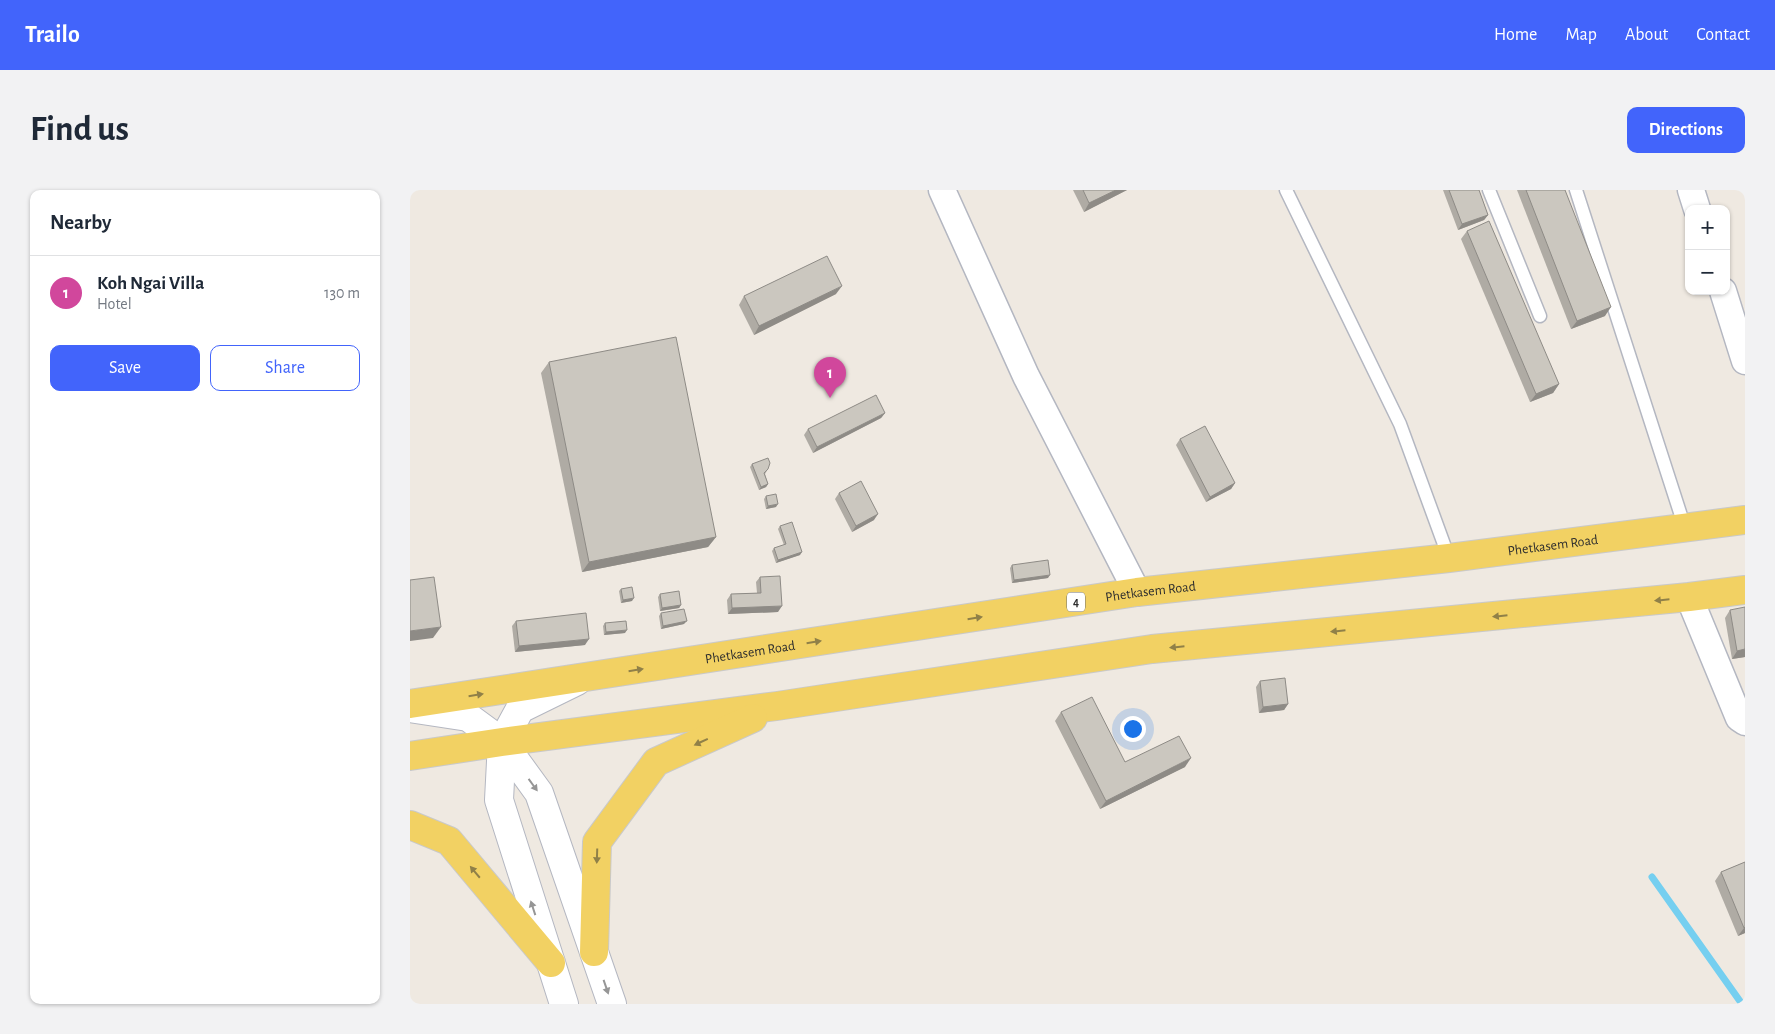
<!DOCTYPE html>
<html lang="en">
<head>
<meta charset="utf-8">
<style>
	:root { --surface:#fff; --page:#f2f2f3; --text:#1f2937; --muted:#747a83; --line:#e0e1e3; --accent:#4264fb }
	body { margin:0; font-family:"Alegreya Sans",sans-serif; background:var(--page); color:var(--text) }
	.controls { position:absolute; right:15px; top:15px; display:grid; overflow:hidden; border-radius:10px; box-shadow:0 1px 4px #0004 }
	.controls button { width:45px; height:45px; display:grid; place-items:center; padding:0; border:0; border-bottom:1px solid var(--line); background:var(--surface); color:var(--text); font:25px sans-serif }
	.you { position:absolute; left:722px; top:538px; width:18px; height:18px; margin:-12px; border:4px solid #fff; border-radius:50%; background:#1a73e8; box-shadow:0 0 0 8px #1a73e833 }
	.badge { display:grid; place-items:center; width:32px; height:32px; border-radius:50%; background:var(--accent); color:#fff; font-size:16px; font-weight:700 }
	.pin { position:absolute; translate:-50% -41px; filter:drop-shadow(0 1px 2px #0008) }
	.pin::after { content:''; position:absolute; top:26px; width:18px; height:15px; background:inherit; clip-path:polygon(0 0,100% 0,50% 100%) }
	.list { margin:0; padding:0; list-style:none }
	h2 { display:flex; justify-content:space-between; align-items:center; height:65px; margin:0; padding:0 20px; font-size:21px }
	h2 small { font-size:16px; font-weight:400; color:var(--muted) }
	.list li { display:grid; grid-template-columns:32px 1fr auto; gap:15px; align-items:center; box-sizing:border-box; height:75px; padding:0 20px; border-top:1px solid var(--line) }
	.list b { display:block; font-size:19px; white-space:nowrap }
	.list p { margin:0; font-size:16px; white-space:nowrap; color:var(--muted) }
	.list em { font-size:16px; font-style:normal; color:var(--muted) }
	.actions { display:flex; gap:10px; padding:15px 20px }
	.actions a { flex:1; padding:11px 0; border:1px solid var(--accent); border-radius:10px; text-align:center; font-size:18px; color:var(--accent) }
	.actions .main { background:var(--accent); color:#fff }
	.map { position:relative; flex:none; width:1335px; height:814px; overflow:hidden; border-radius:10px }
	header { display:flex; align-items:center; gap:30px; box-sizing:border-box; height:70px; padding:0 25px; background:var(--accent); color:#fff }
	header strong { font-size:24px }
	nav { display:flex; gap:28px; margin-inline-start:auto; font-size:18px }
	.intro { display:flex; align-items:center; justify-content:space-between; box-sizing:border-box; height:120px; padding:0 30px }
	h1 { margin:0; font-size:35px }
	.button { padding:12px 22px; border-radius:10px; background:var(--accent); color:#fff; font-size:18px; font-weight:700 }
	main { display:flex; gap:30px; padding:0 30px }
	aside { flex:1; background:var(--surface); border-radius:10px; box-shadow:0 1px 4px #0004 }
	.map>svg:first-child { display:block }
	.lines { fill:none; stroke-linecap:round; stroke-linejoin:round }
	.stream { stroke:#75cff0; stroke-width:7 }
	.lane-casing { stroke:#b4b7c1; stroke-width:15 }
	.street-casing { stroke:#b4b7c1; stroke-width:29 }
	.secondary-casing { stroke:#b4b7c1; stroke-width:30 }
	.primary-casing { stroke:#c9c9c9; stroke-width:30 }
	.lane { stroke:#fff; stroke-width:12 }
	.street { stroke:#fff; stroke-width:26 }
	.secondary { stroke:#fff; stroke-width:28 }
	.primary { stroke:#f2d163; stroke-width:28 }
	.wall { fill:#afaba4 }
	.shaded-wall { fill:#8e8b86 }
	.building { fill:#cbc7bf; stroke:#8e8b86 }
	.oneway { fill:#908048 }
	.oneway2 { fill:#969696 }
	.labels { text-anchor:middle; stroke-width:4; stroke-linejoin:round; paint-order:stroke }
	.shield { fill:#fff; stroke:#6d6d6d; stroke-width:1 }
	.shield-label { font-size:12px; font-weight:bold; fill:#2e2e2e }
	.street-label { font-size:14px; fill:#2e2e2e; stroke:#fff }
</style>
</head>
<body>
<header>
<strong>Trailo</strong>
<nav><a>Home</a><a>Map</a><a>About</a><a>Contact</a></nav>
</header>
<div class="intro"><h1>Find us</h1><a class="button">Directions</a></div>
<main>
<aside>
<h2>Nearby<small></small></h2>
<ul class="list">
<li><span class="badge" style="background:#d1479c">1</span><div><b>Koh Ngai Villa</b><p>Hotel</p></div><em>130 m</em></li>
</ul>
<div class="actions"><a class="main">Save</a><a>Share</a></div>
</aside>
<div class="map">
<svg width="1335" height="814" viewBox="0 0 1335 814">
	<rect width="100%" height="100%" fill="#efe9e1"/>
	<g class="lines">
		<!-- stream -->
		<polyline class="stream" points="1242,687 1332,814"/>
		<!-- lane casing -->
		<g class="lane-casing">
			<g id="lane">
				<polyline points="876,0 990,234 1039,368"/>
				<polyline points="1079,0 1130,126"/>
				<polyline points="1166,0 1275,338"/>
			</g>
		</g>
		<!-- street casing -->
		<g class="street-casing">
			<g id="street">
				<polyline points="532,0 616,186 727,402"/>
				<polyline points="1281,0 1287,19"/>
				<polyline points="1313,101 1335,171"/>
				<polyline points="1279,407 1329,528 1335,532"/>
			</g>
		</g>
		<!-- secondary casing -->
		<g class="secondary-casing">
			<g id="secondary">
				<polyline points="0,518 58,527 92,552 129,603 202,814"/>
				<polyline points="154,814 89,610 92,552 110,519 167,491"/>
			</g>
		</g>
		<!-- primary casing -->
		<g class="primary-casing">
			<g id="primary">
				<path id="s1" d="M 0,514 L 727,402 L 1039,368 L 1335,330"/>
				<polyline points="0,566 92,552 367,516 742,459 1279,407 1335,400"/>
				<polyline points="0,635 39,651 141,773"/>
				<polyline points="184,762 187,652 246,572 343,528"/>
			</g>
		</g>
		<!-- lane -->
		<use href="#lane" class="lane"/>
		<!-- street -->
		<use href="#street" class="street"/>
		<!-- secondary -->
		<use href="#secondary" class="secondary"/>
		<!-- primary -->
		<use href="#primary" class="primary"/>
	</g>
	<!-- wall -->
	<g class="wall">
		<polygon points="663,0 717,0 674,22"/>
		<polygon points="1033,0 1069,0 1078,25 1074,30 1048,40"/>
		<polygon points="1107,0 1155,0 1195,126 1161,139"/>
		<polygon points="1057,41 1149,194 1143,203 1120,212 1051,49"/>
		<polygon points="426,104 344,145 329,115 334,106"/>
		<polygon points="139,172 306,347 298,357 172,382 131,183"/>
		<polygon points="475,223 471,228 403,263 394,245 398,239"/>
		<polygon points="770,249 825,293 821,299 796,312 766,255"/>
		<polygon points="342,274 358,279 355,284 358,294 356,297 349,300 340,277"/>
		<polygon points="429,303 464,330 442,342 425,309"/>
		<polygon points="356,306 366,317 356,319 354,309"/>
		<polygon points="370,336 390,365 366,373 362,361 364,358 374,355 368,339"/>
		<polygon points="602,375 638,388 602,393 600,378"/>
		<polygon points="350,387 368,422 318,424 317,410 321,404 347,403 346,392"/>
		<polygon points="211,399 222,411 211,413 209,401"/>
		<polygon points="250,404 271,415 269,418 250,421 248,407"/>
		<polygon points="1320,420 1335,467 1322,469 1315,428"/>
		<polygon points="251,423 274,434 251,439 249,426"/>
		<polygon points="106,431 175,455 105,462 102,436"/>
		<polygon points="195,433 215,443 194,445 193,436"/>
		<polygon points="850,491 878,514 874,520 849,523 846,497"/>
		<polygon points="651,522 715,572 775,577 690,619 645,531"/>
		<polygon points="1335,672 1335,743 1328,746 1305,691 1311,682"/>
	</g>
	<!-- shaded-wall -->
	<g class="shaded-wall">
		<polygon points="706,0 717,0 674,22 679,13"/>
		<polygon points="1078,25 1074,30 1048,40 1052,34"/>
		<polygon points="432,96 426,104 344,145 349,136"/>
		<polygon points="1201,117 1195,126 1161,139 1167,131"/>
		<polygon points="1149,194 1143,203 1120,212 1126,204"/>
		<polygon points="475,223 471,228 403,263 407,257"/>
		<polygon points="825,293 821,299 796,312 800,307"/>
		<polygon points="358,294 356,297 349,300 351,297"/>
		<polygon points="368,314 366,317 356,319 358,316"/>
		<polygon points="468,324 464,330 442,342 446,336"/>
		<polygon points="306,347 298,357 172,382 179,372"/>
		<polygon points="392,362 390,365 366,373 368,370"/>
		<polygon points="640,385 638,388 602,393 604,390"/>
		<polygon points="224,408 222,411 211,413 213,410"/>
		<polygon points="271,415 269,418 250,421 252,418"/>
		<polygon points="372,416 368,422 318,424 322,418"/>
		<polygon points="277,431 274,434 251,439 253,436"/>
		<polygon points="31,437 23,448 0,451 0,441"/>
		<polygon points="217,440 215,443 194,445 196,442"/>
		<polygon points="179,449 175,455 105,462 109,456"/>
		<polygon points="1335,459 1335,467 1322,469 1327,461"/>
		<polygon points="878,514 874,520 849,523 853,517"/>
		<polygon points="781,568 775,577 690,619 696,611"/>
		<polygon points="1335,737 1335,743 1328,746 1334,738"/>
	</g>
	<!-- building -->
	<g class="building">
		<polygon points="673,0 706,0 679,13"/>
		<polygon points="1039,0 1069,0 1078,25 1052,34"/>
		<polygon points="1116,0 1155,0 1201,117 1167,131"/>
		<polygon points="1079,31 1149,194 1126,204 1057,41"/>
		<polygon points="417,66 432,96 349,136 334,106"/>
		<polygon points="266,147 306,347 179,372 139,172"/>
		<polygon points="466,205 475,223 407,257 398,239"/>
		<polygon points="795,236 825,293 800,307 770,249"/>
		<polygon points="358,268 360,273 358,279 354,283 358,294 351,297 342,274"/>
		<polygon points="451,291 468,324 446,336 429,303"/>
		<polygon points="366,304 368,314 358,316 356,306"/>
		<polygon points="382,332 392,362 368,370 364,358 376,354 370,336"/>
		<polygon points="638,370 640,385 604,390 602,375"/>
		<polygon points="370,386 372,416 322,418 321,404 351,403 350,387"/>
		<polygon points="24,387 31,437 0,441 0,390"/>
		<polygon points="222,397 224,408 213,410 211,399"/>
		<polygon points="269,401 271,415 252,418 250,404"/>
		<polygon points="1335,417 1335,459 1327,461 1320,420"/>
		<polygon points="274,419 277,431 253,436 251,423"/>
		<polygon points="176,423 179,449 109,456 106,431"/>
		<polygon points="216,431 217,440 196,442 195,433"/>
		<polygon points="875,488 878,514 853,517 850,491"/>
		<polygon points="682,507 715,572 769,546 781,568 696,611 651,522"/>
		<polygon points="1335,672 1335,737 1334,738 1311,682"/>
	</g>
	<!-- one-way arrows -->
	<defs><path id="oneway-solid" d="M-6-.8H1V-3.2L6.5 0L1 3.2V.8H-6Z" transform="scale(1.25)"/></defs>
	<g class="oneway">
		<use href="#oneway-solid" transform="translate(1252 410) rotate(174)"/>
		<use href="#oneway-solid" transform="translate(1090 426) rotate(174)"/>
		<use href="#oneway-solid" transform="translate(565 428) rotate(-9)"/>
		<use href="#oneway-solid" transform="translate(928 441) rotate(174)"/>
		<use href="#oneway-solid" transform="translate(404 452) rotate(-9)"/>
		<use href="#oneway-solid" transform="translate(767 457) rotate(174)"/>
		<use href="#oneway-solid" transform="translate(226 480) rotate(-9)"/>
		<use href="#oneway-solid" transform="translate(66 505) rotate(-9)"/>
		<use href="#oneway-solid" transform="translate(291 552) rotate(155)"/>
		<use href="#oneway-solid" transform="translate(187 666) rotate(92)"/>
		<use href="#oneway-solid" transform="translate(65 682) rotate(-130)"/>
	</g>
	<g class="oneway2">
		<use href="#oneway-solid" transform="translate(123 595) rotate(54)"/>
		<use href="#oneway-solid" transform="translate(123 718) rotate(-108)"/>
		<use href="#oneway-solid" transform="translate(196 797) rotate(71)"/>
	</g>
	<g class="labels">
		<!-- shield labels -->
		<rect class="shield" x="657" y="402.5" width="18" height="19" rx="4"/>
		<g class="shield-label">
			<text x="666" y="416">4</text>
		</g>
		<!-- street labels -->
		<g class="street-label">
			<text dy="5" stroke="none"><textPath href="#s1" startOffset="1154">Phetkasem Road</textPath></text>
			<text dy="5" stroke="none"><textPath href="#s1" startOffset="749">Phetkasem Road</textPath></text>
			<text dy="5" stroke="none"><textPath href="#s1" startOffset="344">Phetkasem Road</textPath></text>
		</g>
	</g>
</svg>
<div class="controls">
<button>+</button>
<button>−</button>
</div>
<div class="you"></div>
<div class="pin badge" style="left:420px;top:208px;background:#d1479c">1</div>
</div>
</main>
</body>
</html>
